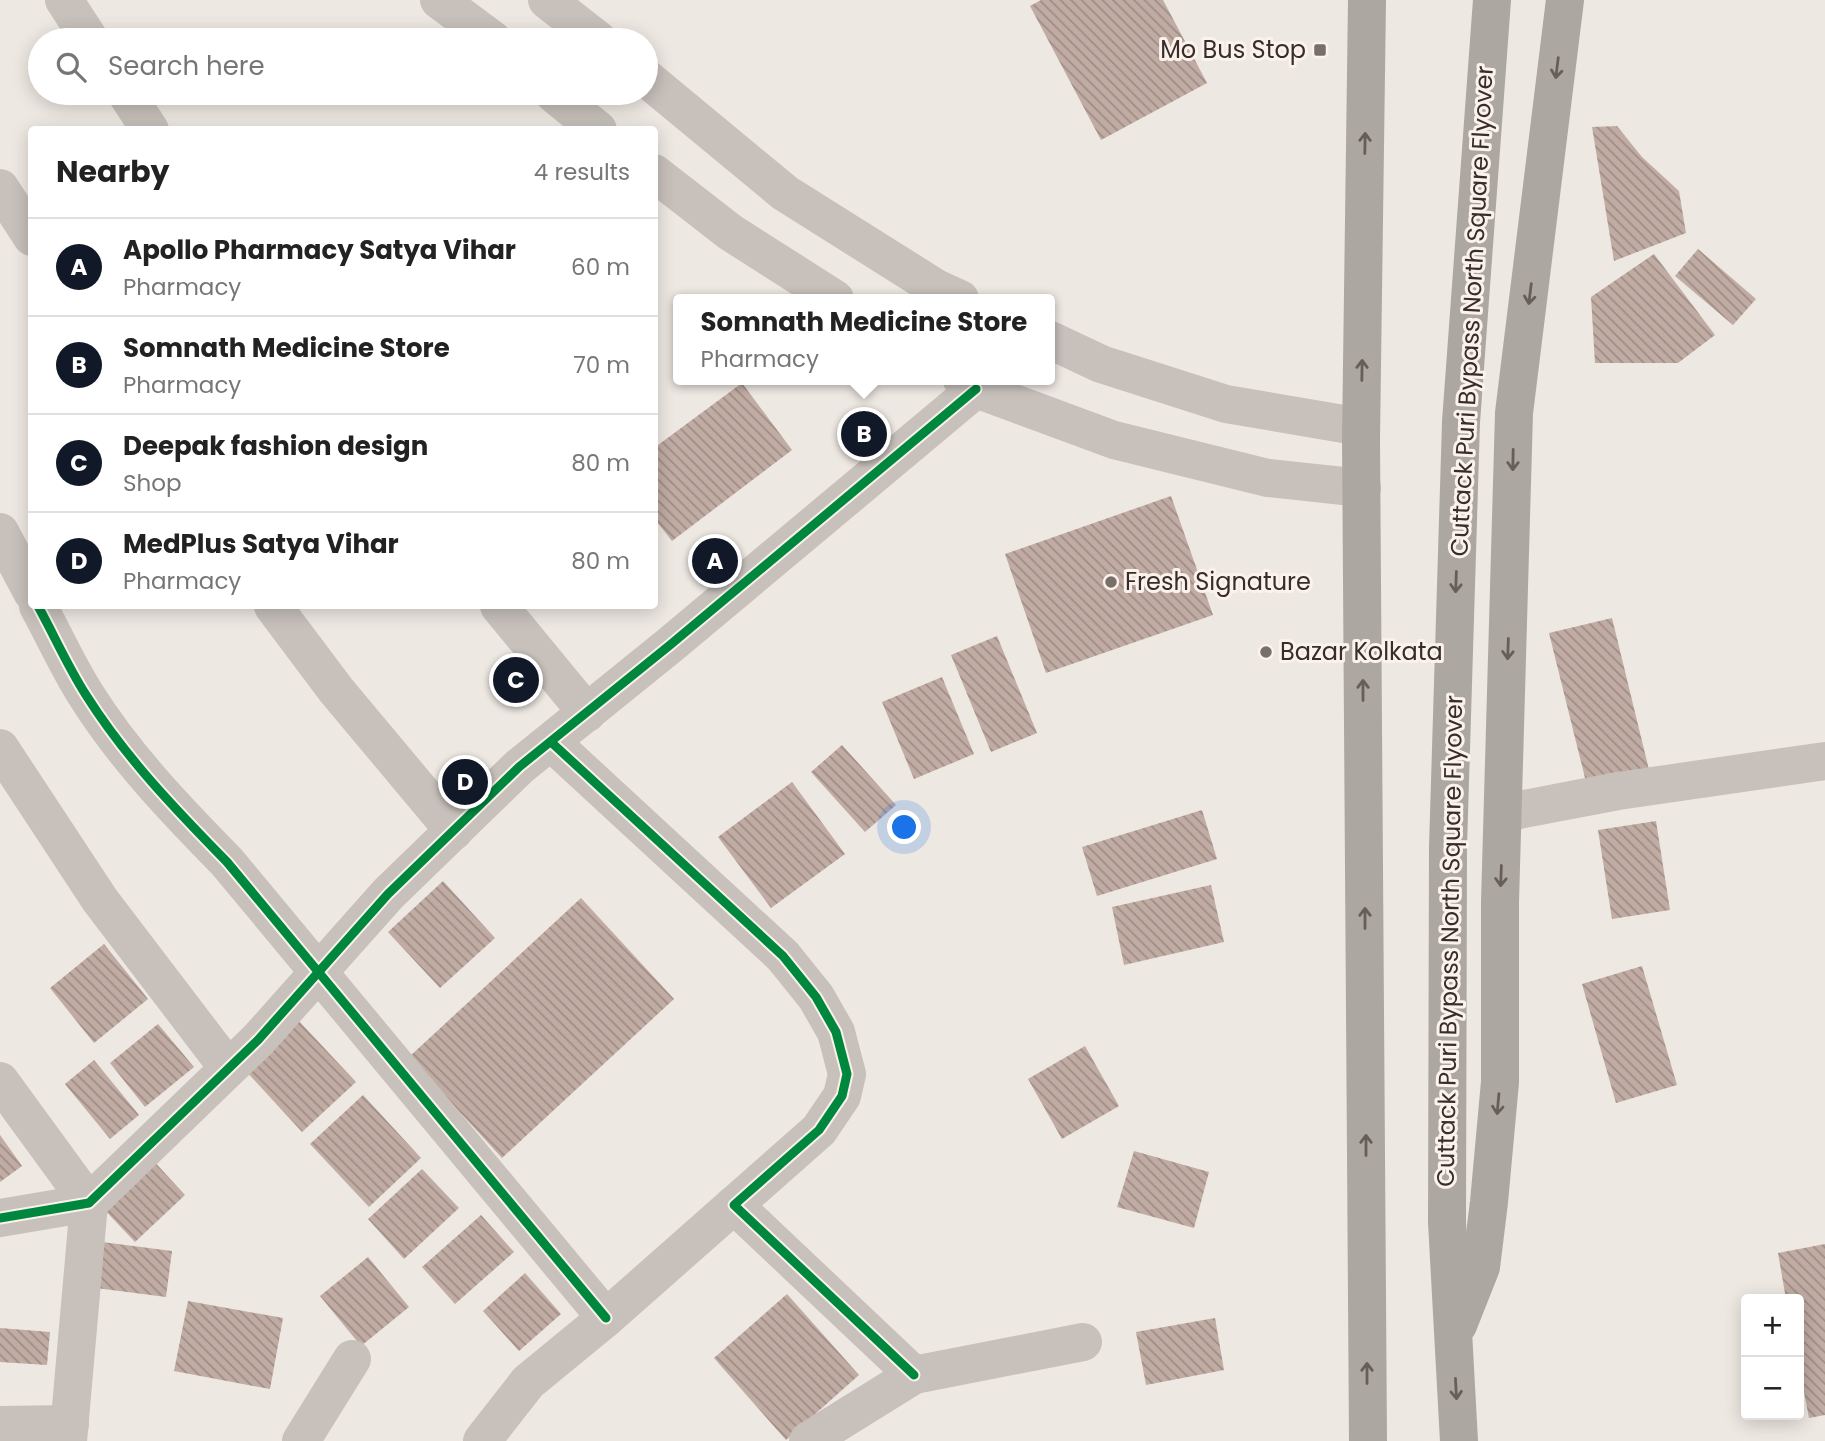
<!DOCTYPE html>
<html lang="en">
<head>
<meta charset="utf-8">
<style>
	:root { --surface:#fff; --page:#f6f6f6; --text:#222; --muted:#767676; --line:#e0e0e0; --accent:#111827 }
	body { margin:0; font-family:Poppins,sans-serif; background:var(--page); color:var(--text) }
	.controls { position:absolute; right:21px; bottom:21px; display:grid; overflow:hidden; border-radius:7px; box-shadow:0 4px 18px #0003 }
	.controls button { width:63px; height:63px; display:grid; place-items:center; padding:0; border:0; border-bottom:2px solid var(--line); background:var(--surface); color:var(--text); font:35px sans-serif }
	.you { position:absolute; left:905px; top:828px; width:24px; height:24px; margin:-18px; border:5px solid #fff; border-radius:50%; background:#1a73e8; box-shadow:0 0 0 10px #1a73e833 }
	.badge { display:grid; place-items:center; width:46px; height:46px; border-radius:50%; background:var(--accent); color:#fff; font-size:23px; font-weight:700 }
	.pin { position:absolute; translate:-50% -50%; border:4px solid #fff; box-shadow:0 2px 7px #0006 }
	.popup { position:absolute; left:673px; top:294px; width:382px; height:91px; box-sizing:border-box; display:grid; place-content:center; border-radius:7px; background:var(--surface); filter:drop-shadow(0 2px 5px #0005); font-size:23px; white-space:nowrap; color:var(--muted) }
	.popup b { font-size:26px; color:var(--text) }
	.popup::after { content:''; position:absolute; left:50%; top:100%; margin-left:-14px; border:14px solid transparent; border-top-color:var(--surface) }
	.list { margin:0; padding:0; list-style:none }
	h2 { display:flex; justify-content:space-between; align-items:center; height:91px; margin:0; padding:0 28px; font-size:30px }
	h2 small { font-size:23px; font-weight:400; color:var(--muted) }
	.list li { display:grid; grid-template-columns:46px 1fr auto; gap:21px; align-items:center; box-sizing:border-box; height:98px; padding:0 28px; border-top:2px solid var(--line) }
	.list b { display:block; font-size:26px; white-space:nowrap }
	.list p { margin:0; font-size:23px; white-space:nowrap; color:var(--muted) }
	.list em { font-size:23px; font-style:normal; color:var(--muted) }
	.icon { flex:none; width:38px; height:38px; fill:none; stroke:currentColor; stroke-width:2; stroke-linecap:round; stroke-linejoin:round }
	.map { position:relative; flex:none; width:1825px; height:1441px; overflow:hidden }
	.search { position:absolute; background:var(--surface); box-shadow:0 4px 18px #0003; left:28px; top:28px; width:630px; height:77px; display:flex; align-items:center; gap:18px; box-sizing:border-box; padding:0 24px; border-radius:38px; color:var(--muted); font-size:26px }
	.panel { position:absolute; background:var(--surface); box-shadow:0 4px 18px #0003; left:28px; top:126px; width:630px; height:483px; border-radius:7px }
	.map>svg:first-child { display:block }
	.building { fill:url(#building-back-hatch) }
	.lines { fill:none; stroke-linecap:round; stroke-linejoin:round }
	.minor { stroke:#c7c0bb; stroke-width:38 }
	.highway { stroke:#ada7a1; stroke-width:38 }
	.cycleway-casing { stroke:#faf2eb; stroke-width:13 }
	.cycleway { stroke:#00873e; stroke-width:9 }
	.oneway { stroke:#675e59 }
	.poi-dot { fill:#786e6a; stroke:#faf2eb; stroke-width:2.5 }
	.labels { text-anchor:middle; stroke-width:6; stroke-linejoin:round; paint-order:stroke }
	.poi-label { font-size:24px; fill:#382d29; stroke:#faf2eb; text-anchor:start }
	.street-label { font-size:24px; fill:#382d29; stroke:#faf2eb }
</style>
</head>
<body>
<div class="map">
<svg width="1825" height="1441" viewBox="0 0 1825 1441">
	<defs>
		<pattern id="building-back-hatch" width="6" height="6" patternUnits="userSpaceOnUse" patternTransform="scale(1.75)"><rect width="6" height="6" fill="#c1aca4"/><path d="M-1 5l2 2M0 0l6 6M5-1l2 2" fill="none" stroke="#9e8c86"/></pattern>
	</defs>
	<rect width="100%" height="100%" fill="#eee8e2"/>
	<!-- building -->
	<g class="building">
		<polygon points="1041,0 1163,0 1207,83 1101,140 1030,6"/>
		<polygon points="1617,126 1642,157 1679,191 1686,233 1614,261 1592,127"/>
		<polygon points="1698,249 1756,299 1733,325 1675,276"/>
		<polygon points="1654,254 1715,335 1678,363 1595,363 1591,297"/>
		<polygon points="742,383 792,450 672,541 654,518 654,448"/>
		<polygon points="1171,496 1213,615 1046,673 1005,554"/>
		<polygon points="1612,618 1651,778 1589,794 1549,633"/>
		<polygon points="997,636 1037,733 991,752 951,655"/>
		<polygon points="942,677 974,754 914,779 882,702"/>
		<polygon points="842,745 896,805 865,832 811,772"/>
		<polygon points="792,782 845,854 771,908 718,837"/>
		<polygon points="1202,810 1217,859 1097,896 1082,847"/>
		<polygon points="1656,821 1670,910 1612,919 1598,830"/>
		<polygon points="443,881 495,938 440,988 388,932"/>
		<polygon points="1211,885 1224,942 1124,965 1112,907"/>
		<polygon points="581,898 674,999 502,1158 409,1057"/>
		<polygon points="104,944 148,999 94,1043 50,988"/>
		<polygon points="1642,966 1677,1085 1616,1103 1582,984"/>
		<polygon points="297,1019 356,1082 302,1132 244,1069"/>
		<polygon points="158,1024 194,1067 145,1107 110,1063"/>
		<polygon points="1085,1046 1119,1106 1062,1139 1028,1079"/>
		<polygon points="94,1060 139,1115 110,1139 65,1084"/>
		<polygon points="363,1095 421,1158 369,1207 310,1144"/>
		<polygon points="0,1135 22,1166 0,1182"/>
		<polygon points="1134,1151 1209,1172 1194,1228 1117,1207"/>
		<polygon points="150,1157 185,1195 135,1242 99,1204"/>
		<polygon points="422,1169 459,1208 404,1259 368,1219"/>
		<polygon points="481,1215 514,1252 455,1304 422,1267"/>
		<polygon points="102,1242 172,1251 166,1297 96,1288"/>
		<polygon points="1825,1244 1825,1415 1809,1418 1799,1366 1799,1299 1786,1299 1778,1253"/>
		<polygon points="368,1257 409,1307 361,1346 320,1296"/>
		<polygon points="525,1273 561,1314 519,1351 483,1311"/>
		<polygon points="787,1294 859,1375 786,1440 714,1358"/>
		<polygon points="188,1301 283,1318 270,1389 174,1371"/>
		<polygon points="1215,1318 1224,1370 1146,1385 1136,1332"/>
		<polygon points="0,1328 50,1332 47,1365 0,1362"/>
	</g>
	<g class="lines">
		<!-- minor -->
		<g class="minor">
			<polyline points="64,0 90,40"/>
			<polyline points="439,0 493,40"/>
			<polyline points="547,0 598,40"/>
			<polyline points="646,78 785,193 936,288 960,299"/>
			<polyline points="126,93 150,130"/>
			<polyline points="553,93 598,130"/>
			<polyline points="654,173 730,232 835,299"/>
			<polyline points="0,188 32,237"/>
			<polyline points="1050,340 1101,364 1226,404 1361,427"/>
			<polyline points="962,380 976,389 1114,440 1268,478 1362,488"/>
			<polyline points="0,532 32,592"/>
			<path d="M 38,606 C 54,635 68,667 86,695 C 125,757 176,810 227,862 L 606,1318"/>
			<polyline points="273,606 336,690 454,831"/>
			<polyline points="499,606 587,713"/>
			<polyline points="551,742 783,956 816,997 836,1032 847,1074 842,1096 819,1130 734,1205 914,1375"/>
			<polyline points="0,748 100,900 228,1068"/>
			<polyline points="1503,813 1618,791 1825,761"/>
			<polyline points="0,1081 89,1203 68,1441"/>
			<polyline points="0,1218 89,1203 258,1040 388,894 519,767 670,645 976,389"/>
			<polyline points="0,1425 70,1424"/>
			<polyline points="301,1441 352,1359"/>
			<polyline points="482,1441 528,1382 606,1318 734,1205"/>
			<polyline points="808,1441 914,1375 1083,1342"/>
		</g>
		<!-- highway -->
		<g class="highway">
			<polyline points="1367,0 1361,439 1368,1441"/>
			<polyline points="1458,1325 1481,1267 1489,1202 1500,1082 1500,902 1514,413 1565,0"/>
			<polyline points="1459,1441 1447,1222 1448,847 1461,422 1492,0"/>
		</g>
		<!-- cycleway casing -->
		<g class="cycleway-casing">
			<g id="cycleway">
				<path d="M 38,606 C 54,635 68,667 86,695 C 125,757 176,810 227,862 L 606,1318"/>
				<polyline points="551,742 783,956 816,997 836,1032 847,1074 842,1096 819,1130 734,1205 914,1375"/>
				<polyline points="0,1218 89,1203 258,1040 388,894 519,767 670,645 976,389"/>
			</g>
		</g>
		<!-- cycleway -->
		<use href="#cycleway" class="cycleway"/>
	</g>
	<!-- one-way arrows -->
	<defs><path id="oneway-shaft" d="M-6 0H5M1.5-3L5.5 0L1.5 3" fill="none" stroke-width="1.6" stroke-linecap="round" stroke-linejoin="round" transform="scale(1.75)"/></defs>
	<g class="oneway">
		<use href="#oneway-shaft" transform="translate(1557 68) rotate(97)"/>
		<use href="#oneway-shaft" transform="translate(1365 143) rotate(-89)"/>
		<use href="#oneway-shaft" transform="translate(1530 294) rotate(97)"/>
		<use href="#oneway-shaft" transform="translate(1362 370) rotate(-89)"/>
		<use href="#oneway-shaft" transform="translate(1513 460) rotate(91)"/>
		<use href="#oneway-shaft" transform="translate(1456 582) rotate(92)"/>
		<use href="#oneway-shaft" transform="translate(1508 649) rotate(92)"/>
		<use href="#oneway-shaft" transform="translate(1363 690) rotate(-90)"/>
		<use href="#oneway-shaft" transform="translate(1501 876) rotate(92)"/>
		<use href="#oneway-shaft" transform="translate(1365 918) rotate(-90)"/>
		<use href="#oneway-shaft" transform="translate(1498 1104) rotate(95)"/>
		<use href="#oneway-shaft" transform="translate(1366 1145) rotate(-90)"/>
		<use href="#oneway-shaft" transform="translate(1367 1373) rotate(-90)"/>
		<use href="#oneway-shaft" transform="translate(1456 1389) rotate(87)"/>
	</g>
	<!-- markers -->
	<g class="poi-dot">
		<rect x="1313" y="43" width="14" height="14" rx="3.5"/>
		<circle cx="1111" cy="582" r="7"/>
		<circle cx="1266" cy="652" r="7"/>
	</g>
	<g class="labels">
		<!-- poi labels -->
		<g class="poi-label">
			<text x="1306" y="58" text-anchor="end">Mo Bus Stop</text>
			<text x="1125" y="590">Fresh Signature</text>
			<text x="1280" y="660">Bazar Kolkata</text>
		</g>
		<!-- street labels -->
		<g class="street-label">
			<text transform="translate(1472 311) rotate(-87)" y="8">Cuttack Puri Bypass North Square Flyover</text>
			<text transform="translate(1450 941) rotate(-89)" y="8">Cuttack Puri Bypass North Square Flyover</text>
		</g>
	</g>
</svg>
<div class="controls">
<button>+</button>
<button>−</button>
</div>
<div class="you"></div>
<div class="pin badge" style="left:715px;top:561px">A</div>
<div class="pin badge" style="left:864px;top:434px">B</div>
<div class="popup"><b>Somnath Medicine Store</b>Pharmacy</div>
<div class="pin badge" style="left:516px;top:680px">C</div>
<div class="pin badge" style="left:465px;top:782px">D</div>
<div class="search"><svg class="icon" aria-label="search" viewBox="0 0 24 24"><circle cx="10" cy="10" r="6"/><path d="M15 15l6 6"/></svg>Search here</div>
<section class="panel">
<h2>Nearby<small>4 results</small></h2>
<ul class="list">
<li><span class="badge">A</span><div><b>Apollo Pharmacy Satya Vihar</b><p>Pharmacy</p></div><em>60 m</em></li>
<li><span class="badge">B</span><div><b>Somnath Medicine Store</b><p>Pharmacy</p></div><em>70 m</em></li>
<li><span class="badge">C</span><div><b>Deepak fashion design</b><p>Shop</p></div><em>80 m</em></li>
<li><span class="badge">D</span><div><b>MedPlus Satya Vihar</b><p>Pharmacy</p></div><em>80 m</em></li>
</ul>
</section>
</div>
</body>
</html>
